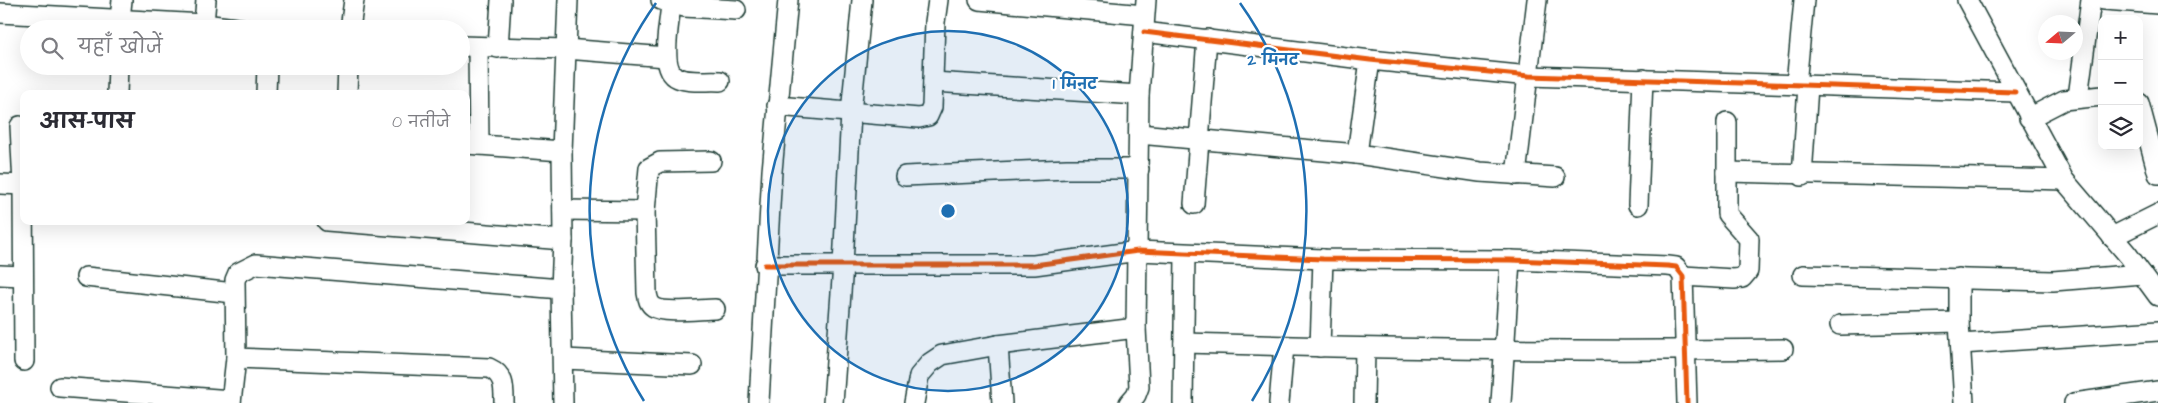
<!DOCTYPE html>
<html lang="hi">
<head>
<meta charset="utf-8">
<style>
	:root { --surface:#fff; --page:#f2f2f3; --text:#2b2b33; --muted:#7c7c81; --line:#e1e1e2 }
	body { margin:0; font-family:"Architects Daughter","Playpen Sans Deva",sans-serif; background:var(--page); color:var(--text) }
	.controls { position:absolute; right:15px; top:15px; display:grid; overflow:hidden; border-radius:10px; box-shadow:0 5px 20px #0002 }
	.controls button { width:45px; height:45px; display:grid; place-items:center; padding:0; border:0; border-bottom:1px solid var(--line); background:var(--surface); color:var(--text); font:25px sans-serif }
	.compass { position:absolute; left:2038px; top:15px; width:45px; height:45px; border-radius:50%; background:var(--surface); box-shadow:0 5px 20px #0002; rotate:251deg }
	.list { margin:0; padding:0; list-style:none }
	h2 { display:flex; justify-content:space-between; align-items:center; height:65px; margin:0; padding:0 20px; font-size:21px }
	h2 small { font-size:16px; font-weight:400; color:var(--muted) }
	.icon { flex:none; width:28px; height:28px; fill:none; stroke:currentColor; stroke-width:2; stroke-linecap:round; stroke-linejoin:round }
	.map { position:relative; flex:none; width:2158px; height:403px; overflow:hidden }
	.search { position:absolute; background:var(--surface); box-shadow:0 5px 20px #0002; left:20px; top:20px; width:450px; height:55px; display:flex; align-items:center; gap:12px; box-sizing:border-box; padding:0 18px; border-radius:28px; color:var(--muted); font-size:19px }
	.panel { position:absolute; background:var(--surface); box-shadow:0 5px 20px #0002; left:20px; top:90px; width:450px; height:135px; border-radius:10px }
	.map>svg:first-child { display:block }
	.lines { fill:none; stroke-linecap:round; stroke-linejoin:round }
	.minor-casing { stroke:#1f3d34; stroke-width:22 }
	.minor { stroke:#fff; stroke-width:19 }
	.cycleway-casing { stroke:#fff; stroke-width:8 }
	.cycleway { stroke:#e8590c; stroke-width:5 }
	.ring { fill:none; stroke:#1f6fb2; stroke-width:2.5 }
	.centre { fill:#1f6fb2; stroke:#fff; stroke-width:2.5 }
	.ring-label { font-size:15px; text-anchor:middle; font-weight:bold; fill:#1f6fb2; stroke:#fff; stroke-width:4.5; stroke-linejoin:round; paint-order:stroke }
</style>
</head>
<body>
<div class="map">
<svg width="2158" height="403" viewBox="0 0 2158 403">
	<rect width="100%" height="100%" fill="#fff"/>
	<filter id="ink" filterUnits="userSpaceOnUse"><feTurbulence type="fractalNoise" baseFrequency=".02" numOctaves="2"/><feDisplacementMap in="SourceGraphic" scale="10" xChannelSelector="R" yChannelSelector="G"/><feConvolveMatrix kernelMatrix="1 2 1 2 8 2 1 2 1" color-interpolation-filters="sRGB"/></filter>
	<g filter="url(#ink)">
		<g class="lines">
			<!-- minor casing -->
			<g class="minor-casing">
				<g id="minor">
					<polyline points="661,0 684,7 736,10"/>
					<polyline points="979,0 1144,15"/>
					<polyline points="1967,0 2064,180 2128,255 2158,296"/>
					<polyline points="2104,0 2158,4"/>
					<path d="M 671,4 C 670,22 658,70 678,78 C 690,83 707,80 720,81"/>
					<polyline points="0,13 204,24 244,29"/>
					<polyline points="204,24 206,0"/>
					<polyline points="119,29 122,0"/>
					<polyline points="350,29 354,0"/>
					<polyline points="1144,32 1370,60 1529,76 2015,92"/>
					<polyline points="461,46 566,49 666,57"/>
					<polyline points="478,47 479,145"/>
					<polyline points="498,48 501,0"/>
					<polyline points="933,82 1139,95"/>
					<polyline points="1796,85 1804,0"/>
					<polyline points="117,94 118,66"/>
					<polyline points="266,94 267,66"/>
					<polyline points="347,94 348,66"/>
					<polyline points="2078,97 2091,0"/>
					<polyline points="2139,103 2158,174"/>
					<polyline points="777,106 919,118 928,116 932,107 935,22 938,0"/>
					<polyline points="2029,118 2064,100 2102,96"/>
					<polyline points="20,126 23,185 24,361"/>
					<polyline points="1139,134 1357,154 1480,172 1555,177"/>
					<polyline points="466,144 562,151"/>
					<polyline points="1357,154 1370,60"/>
					<path d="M 711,161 L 660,162 L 649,168 L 645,211 L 647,293 C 648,299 649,304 654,307 C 664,314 701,309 715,309"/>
					<polyline points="1727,172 2064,180"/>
					<polyline points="1516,175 1537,0"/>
					<polyline points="905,176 1067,169 1139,169"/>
					<polyline points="1802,176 1808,86"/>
					<polyline points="0,184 24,185"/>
					<polyline points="1194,204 1207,39"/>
					<polyline points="1638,205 1643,79"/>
					<polyline points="563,210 645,211"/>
					<polyline points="327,221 563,240"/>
					<polyline points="2112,237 2158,214"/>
					<polyline points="765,265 1034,265 1138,251 1323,259 1510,260 1668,266 1676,267 1683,276 1687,403"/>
					<polyline points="0,275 22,276"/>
					<polyline points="1803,275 2053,281 2142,274"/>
					<polyline points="1683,276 1734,279 1742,278 1748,271 1749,239 1727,214 1727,122"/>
					<polyline points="86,277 234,293"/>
					<polyline points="1959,278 1959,322 1964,403"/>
					<polyline points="1840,325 1959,322"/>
					<path d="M 1184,343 C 1383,349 1583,352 1783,349"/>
					<polyline points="1961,344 2158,331"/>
					<polyline points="998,345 1002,403"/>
					<polyline points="1320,347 1323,259"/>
					<path d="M 236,358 L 489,368 C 505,375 504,388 504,403"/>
					<polyline points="564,359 692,365"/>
					<polyline points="60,387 231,400"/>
					<polyline points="759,402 772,171 788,0"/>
					<polyline points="231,403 236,358 235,280 238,273 256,264 561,289"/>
					<polyline points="563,403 561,289 563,240 562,151 568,0"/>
					<polyline points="833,403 843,265 851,113 862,0"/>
					<polyline points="914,403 919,376 930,363 942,355 998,345 1136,328"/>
					<polyline points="1129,403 1136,395 1139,387 1136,328 1139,95 1146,0"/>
					<polyline points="1183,403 1185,254"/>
					<polyline points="1279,403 1284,346"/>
					<polyline points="1364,403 1365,348"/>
					<polyline points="1501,403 1510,260"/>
					<polyline points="2074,403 2158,391"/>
				</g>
			</g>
			<!-- minor -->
			<use href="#minor" class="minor"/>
			<!-- cycleway casing -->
			<g class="cycleway-casing">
				<g id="cycleway">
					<polyline points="1144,32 1370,60 1529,76 2015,92"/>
					<polyline points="765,265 1034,265 1138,251 1323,259 1510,260 1668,266 1676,267 1683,276 1687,403"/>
				</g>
			</g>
			<!-- cycleway -->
			<use href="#cycleway" class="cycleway"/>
		</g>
	</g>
	<!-- distance rings -->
	<circle cx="948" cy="211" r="180" fill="#1f6fb2" fill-opacity=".12"/>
	<g class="ring">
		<circle cx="948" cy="211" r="180"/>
		<path d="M644 401A359 359 0 0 1 656 3M1240 3A359 359 0 0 1 1252 401"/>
	</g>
	<circle cx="948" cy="211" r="8" class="centre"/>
	<g class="ring-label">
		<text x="1273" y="65">2 मिनट</text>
		<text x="1075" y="89">1 मिनट</text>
	</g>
</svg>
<div class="controls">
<button>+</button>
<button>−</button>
<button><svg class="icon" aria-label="layers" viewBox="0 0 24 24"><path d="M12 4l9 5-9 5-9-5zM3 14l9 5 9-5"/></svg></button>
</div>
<svg class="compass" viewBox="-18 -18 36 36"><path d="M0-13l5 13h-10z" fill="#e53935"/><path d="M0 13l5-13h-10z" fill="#7c7c81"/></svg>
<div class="search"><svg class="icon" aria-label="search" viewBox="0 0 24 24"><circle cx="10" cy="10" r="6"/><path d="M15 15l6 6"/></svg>यहाँ खोजें</div>
<section class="panel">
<h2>आस-पास<small>0 नतीजे</small></h2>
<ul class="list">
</ul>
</section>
</div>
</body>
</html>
